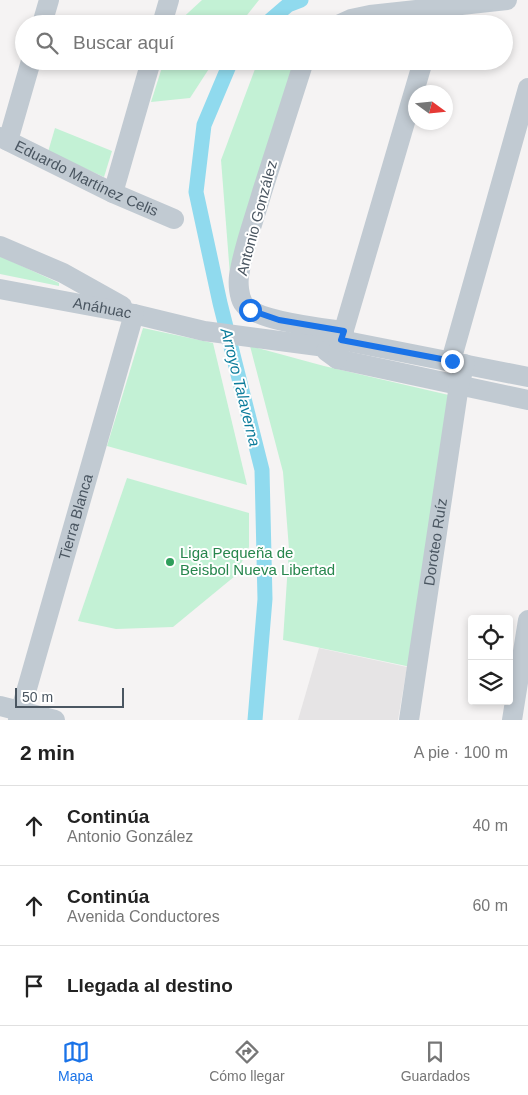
<!DOCTYPE html>
<html lang="es">
<head>
<meta charset="utf-8">
<style>
	:root { --surface:#fff; --page:#f6f6f6; --text:#222; --muted:#767676; --line:#e0e0e0; --accent:#1a73e8 }
	body { margin:0; font-family:Arial,sans-serif; background:var(--page); color:var(--text) }
	.controls { position:absolute; right:15px; bottom:15px; display:grid; overflow:hidden; border-radius:5px; box-shadow:0 2px 8px #0003 }
	.controls button { width:45px; height:45px; display:grid; place-items:center; padding:0; border:0; border-bottom:1px solid var(--line); background:var(--surface); color:var(--text); font:25px sans-serif }
	.compass { position:absolute; left:408px; top:85px; width:45px; height:45px; border-radius:50%; background:var(--surface); box-shadow:0 2px 8px #0003; rotate:105deg }
	.scale { position:absolute; left:15px; bottom:12px; width:109px; box-sizing:border-box; padding-left:5px; border:2px solid #4a5661; border-top:0; font-size:14px; line-height:18px; white-space:nowrap; color:#4a5661; -webkit-text-stroke:4px #fff; paint-order:stroke }
	.stop { position:absolute; width:15px; height:15px; margin:-11px; border:4px solid #1a73e8; border-radius:50%; background:#fff }
	.stop.end { background:#1a73e8; border-color:#fff; box-shadow:0 1px 5px #0008 }
	.list { margin:0; padding:0; list-style:none }
	h2 { display:flex; justify-content:space-between; align-items:center; height:65px; margin:0; padding:0 20px; font-size:21px }
	h2 small { font-size:16px; font-weight:400; color:var(--muted) }
	.list li { display:grid; grid-template-columns:32px 1fr auto; gap:15px; align-items:center; box-sizing:border-box; height:80px; padding:0 20px; border-top:1px solid var(--line) }
	.list b { display:block; font-size:19px; white-space:nowrap }
	.list p { margin:0; font-size:16px; white-space:nowrap; color:var(--muted) }
	.list em { font-size:16px; font-style:normal; color:var(--muted) }
	.icon { flex:none; width:28px; height:28px; fill:none; stroke:currentColor; stroke-width:2; stroke-linecap:round; stroke-linejoin:round }
	.map { position:relative; flex:none; width:528px; height:720px; overflow:hidden }
	.search { position:absolute; background:var(--surface); box-shadow:0 2px 8px #0003; left:15px; right:15px; top:15px; height:55px; display:flex; align-items:center; gap:12px; box-sizing:border-box; padding:0 18px; border-radius:28px; color:var(--muted); font-size:19px }
	.sheet { height:305px; background:var(--surface) }
	nav { display:flex; justify-content:space-around; align-items:center; box-sizing:border-box; height:70px; border-top:1px solid var(--line); background:var(--surface); font-size:14px; color:var(--muted) }
	nav a { display:grid; justify-items:center; gap:2px }
	nav .on { color:var(--accent) }
	.map>svg:first-child { display:block }
	.education { fill:#e6e4e5 }
	.green { fill:#c3f1d5 }
	.lines { fill:none; stroke-linecap:round; stroke-linejoin:round }
	.canal { stroke:#90daee; stroke-width:15 }
	.minor { stroke:#c1cad2; stroke-width:20 }
	.route { stroke:#1a73e8; stroke-width:6 }
	.leisure-dot { fill:#2e9e5b; stroke:#fff; stroke-width:2 }
	.labels { text-anchor:middle; stroke-width:4; stroke-linejoin:round; paint-order:stroke }
	.street-label { font-size:15px; fill:#4a5661; stroke:#fff }
	.leisure-label { font-size:15px; fill:#27864d; stroke:#fff; text-anchor:start }
	.water-label { font-size:16px; font-style:italic; fill:#0c7c9b; stroke:#fff }
</style>
</head>
<body>
<div class="map">
<svg width="528" height="720" viewBox="0 0 528 720">
	<rect width="100%" height="100%" fill="#f5f3f3"/>
	<!-- education -->
	<polygon class="education" points="319,648 407,667 398,720 298,720"/>
	<!-- green -->
	<g class="green">
		<polygon points="202,0 259,0 240,24 176,24"/>
		<polygon points="164,61 214,61 190,98 151,102"/>
		<polygon points="258,61 298,61 230,275 221,160"/>
		<polygon points="55,128 112,151 104,177 48,152"/>
		<polygon points="0,256 59,283 59,286 0,274"/>
		<polygon points="143,328 213,343 247,485 107,446"/>
		<polygon points="250,346 324,366 453,396 411,667 283,640 289,549 283,472"/>
		<polygon points="127,478 249,513 249,547 235,576 173,627 116,629 78,621"/>
	</g>
	<g class="lines">
		<!-- canal -->
		<g class="canal">
			<polyline points="266,24 288,5 301,0"/>
			<polyline points="231,61 204,125 196,192 220,303 262,470 265,599 255,720"/>
		</g>
		<!-- minor -->
		<g class="minor">
			<polyline points="42,24 49,0"/>
			<polyline points="162,24 169,0"/>
			<polyline points="340,24 351,19 370,15 507,0"/>
			<path d="M 304,61 C 290,105 276,148 262,192 C 254,220 243,248 239,276 C 238,284 239,296 243,303 C 254,321 323,328 344,331"/>
			<path id="s1" d="M 0,137 L 113,193 L 174,219"/>
			<polyline points="8,141 31,61"/>
			<polyline points="113,193 151,61"/>
			<polyline points="0,246 63,273 122,306"/>
			<path id="s2" d="M 0,289 L 134,314 L 204,331 L 318,346 L 341,340 L 528,377"/>
			<polyline points="326,351 337,359 528,400"/>
			<polyline points="337,359 341,340 423,61"/>
			<polyline points="451,361 528,88"/>
			<polyline points="0,706 55,720"/>
			<path id="s3" d="M 18,720 L 134,314"/>
			<path id="s4" d="M 409,720 L 459,385 L 465,364"/>
			<polyline points="512,720 528,620"/>
		</g>
	</g>
	<g class="lines">
		<!-- route -->
		<polyline class="route" points="250,310 279,320 344,331 341,340 452,361"/>
	</g>
	<!-- markers -->
	<circle class="leisure-dot" cx="170" cy="562" r="5"/>
	<g class="labels">
		<!-- street labels -->
		<g class="street-label">
			<text dy="5" stroke="none"><textPath href="#s1" startOffset="96">Eduardo Martínez Celis</textPath></text>
			<text transform="translate(257 218) rotate(-75)" y="5">Antonio González</text>
			<text dy="5" stroke="none"><textPath href="#s2" startOffset="104">Anáhuac</textPath></text>
			<text dy="5" stroke="none"><textPath href="#s3" startOffset="211">Tierra Blanca</textPath></text>
			<text dy="5" stroke="none"><textPath href="#s4" startOffset="180">Doroteo Ruíz</textPath></text>
		</g>
		<!-- leisure labels -->
		<g class="leisure-label">
			<text x="180" y="558">Liga Pequeña de<tspan x="180" dy="17">Beisbol Nueva Libertad</tspan></text>
		</g>
		<!-- water labels -->
		<g class="water-label">
			<text transform="translate(241 387) rotate(76)" y="6">Arroyo Talaverna</text>
		</g>
	</g>
</svg>
<div class="controls">
<button><svg class="icon" aria-label="locate" viewBox="0 0 24 24"><circle cx="12" cy="12" r="6"/><path d="M12 2v4M12 18v4M2 12h4M18 12h4"/></svg></button>
<button><svg class="icon" aria-label="layers" viewBox="0 0 24 24"><path d="M12 4l9 5-9 5-9-5zM3 14l9 5 9-5"/></svg></button>
</div>
<svg class="compass" viewBox="-18 -18 36 36"><path d="M0-13l5 13h-10z" fill="#e53935"/><path d="M0 13l5-13h-10z" fill="#767676"/></svg>
<div class="scale">50 m</div>
<div class="stop" style="left:250px;top:310px"></div>
<div class="stop end" style="left:452px;top:361px"></div>
<div class="search"><svg class="icon" aria-label="search" viewBox="0 0 24 24"><circle cx="10" cy="10" r="6"/><path d="M15 15l6 6"/></svg>Buscar aquí</div>
</div>
<section class="sheet">
<h2>2 min<small>A pie · 100 m</small></h2>
<ul class="list">
<li><svg class="icon" aria-label="ahead" viewBox="0 0 24 24"><path d="M12 20V5M6 11l6-6 6 6"/></svg><div><b>Continúa</b><p>Antonio González</p></div><em>40 m</em></li>
<li><svg class="icon" aria-label="ahead" viewBox="0 0 24 24"><path d="M12 20V5M6 11l6-6 6 6"/></svg><div><b>Continúa</b><p>Avenida Conductores</p></div><em>60 m</em></li>
<li><svg class="icon" aria-label="arrive" viewBox="0 0 24 24"><path d="M6 21V4h12l-3 4 3 4H6"/></svg><div><b>Llegada al destino</b></div></li>
</ul>
</section>
<nav>
<a class="on"><svg class="icon" aria-label="map" viewBox="0 0 24 24"><path d="M3 6l6-2 6 2 6-2v14l-6 2-6-2-6 2zM9 4v14M15 6v14"/></svg>Mapa</a>
<a><svg class="icon" aria-label="directions" viewBox="0 0 24 24"><path d="M12 3l9 9-9 9-9-9zM9 14v-3h6M13 9l2 2-2 2"/></svg>Cómo llegar</a>
<a><svg class="icon" aria-label="saved" viewBox="0 0 24 24"><path d="M7 4h10v16l-5-4-5 4z"/></svg>Guardados</a>
</nav>
</body>
</html>
